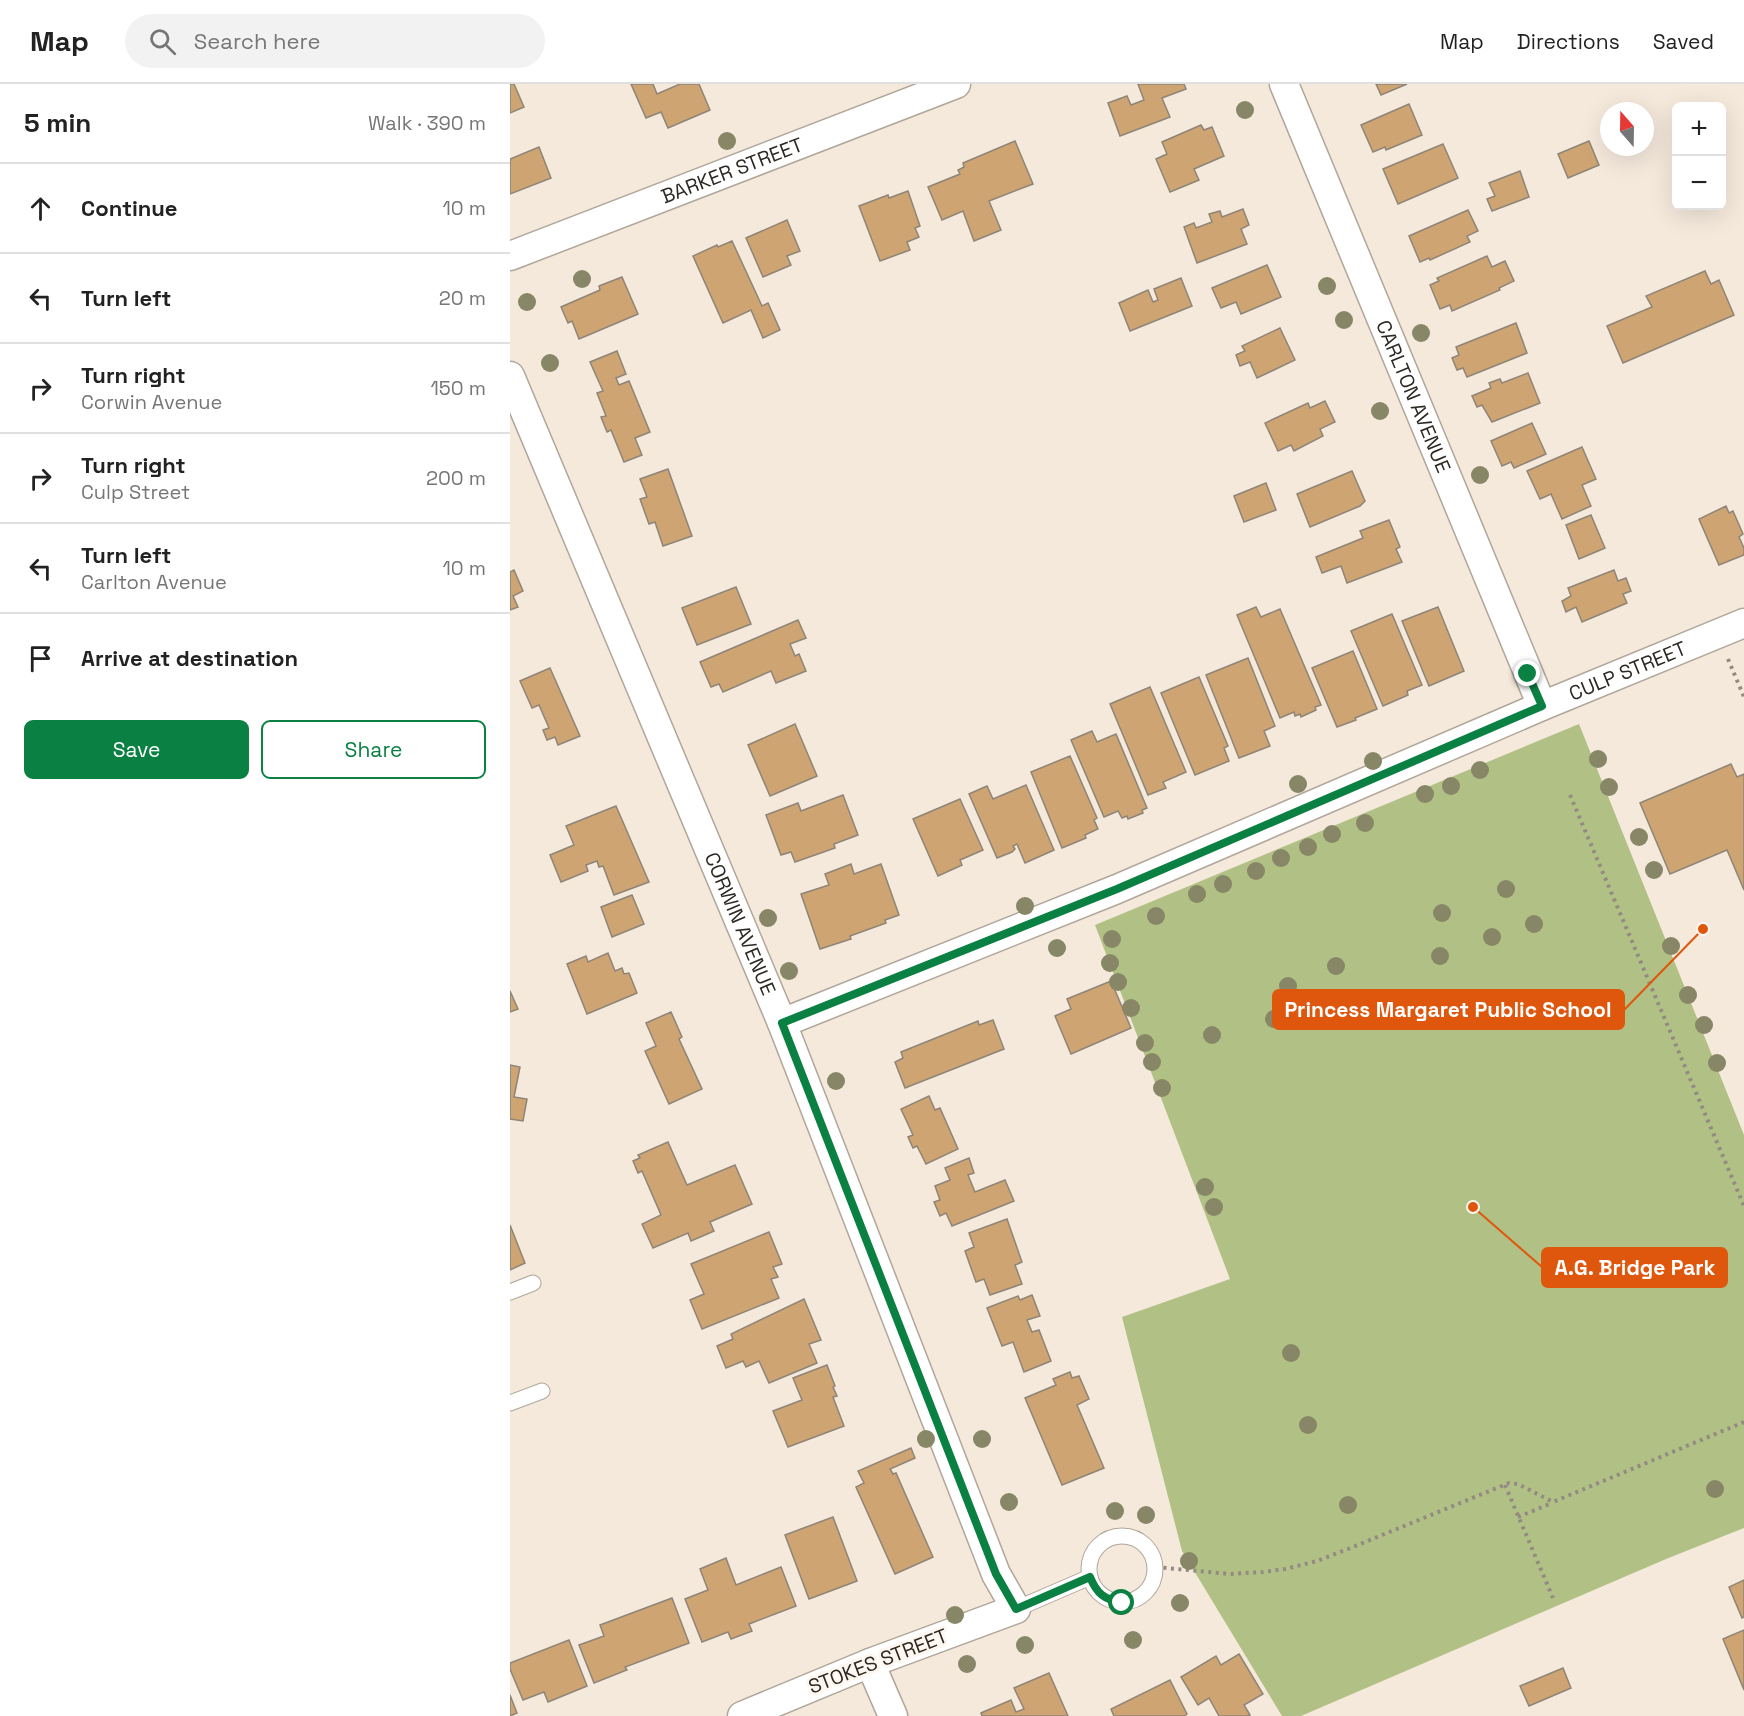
<!DOCTYPE html>
<html lang="en">
<head>
<meta charset="utf-8">
<style>
	:root { --surface:#fff; --page:#f2f2f2; --text:#222; --muted:#767676; --line:#e0e0e0; --accent:#0b8043 }
	body { margin:0; font-family:"Space Grotesk",sans-serif; background:var(--page); color:var(--text) }
	.controls { position:absolute; right:18px; top:18px; display:grid; overflow:hidden; border-radius:9px; box-shadow:0 6px 24px #0002 }
	.controls button { width:54px; height:54px; display:grid; place-items:center; padding:0; border:0; border-bottom:2px solid var(--line); background:var(--surface); color:var(--text); font:30px sans-serif }
	.compass { position:absolute; left:1090px; top:18px; width:54px; height:54px; border-radius:50%; background:var(--surface); box-shadow:0 6px 24px #0002; rotate:340deg }
	.stop { position:absolute; width:18px; height:18px; margin:-14px; border:4px solid #0b8043; border-radius:50%; background:#fff }
	.stop.end { background:#0b8043; border-color:#fff; box-shadow:0 2px 6px #0008 }
	.list { margin:0; padding:0; list-style:none }
	h2 { display:flex; justify-content:space-between; align-items:center; height:78px; margin:0; padding:0 24px; font-size:26px }
	h2 small { font-size:20px; font-weight:400; color:var(--muted) }
	.list li { display:grid; grid-template-columns:39px 1fr auto; gap:18px; align-items:center; box-sizing:border-box; height:90px; padding:0 24px; border-top:2px solid var(--line) }
	.list b { display:block; font-size:22px; white-space:nowrap }
	.list p { margin:0; font-size:20px; white-space:nowrap; color:var(--muted) }
	.list em { font-size:20px; font-style:normal; color:var(--muted) }
	.actions { display:flex; gap:12px; padding:18px 24px }
	.actions a { flex:1; padding:14px 0; border:2px solid var(--accent); border-radius:9px; text-align:center; font-size:21px; color:var(--accent) }
	.actions .main { background:var(--accent); color:#fff }
	.icon { flex:none; width:33px; height:33px; fill:none; stroke:currentColor; stroke-width:2; stroke-linecap:round; stroke-linejoin:round }
	.map { position:relative; flex:none; width:1234px; height:1632px; overflow:hidden }
	header { display:flex; align-items:center; gap:36px; box-sizing:border-box; height:84px; padding:0 30px; background:var(--surface); border-bottom:2px solid var(--line) }
	header strong { font-size:28px }
	nav { display:flex; gap:33px; margin-inline-start:auto; font-size:21px }
	.search { width:420px; height:54px; background:var(--page); display:flex; align-items:center; gap:15px; box-sizing:border-box; padding:0 21px; border-radius:33px; color:var(--muted); font-size:22px }
	main { display:flex }
	aside { flex:1; background:var(--surface) }
	.map>svg:first-child { display:block }
	.green { fill:#b1c084 }
	.building { fill:#cea572; stroke:#8e8477; stroke-width:1.5 }
	.lines { fill:none; stroke-linecap:round; stroke-linejoin:round }
	.lane-casing { stroke:#b0a699; stroke-width:17 }
	.street-casing { stroke:#b0a699; stroke-width:31 }
	.path { stroke:#938b82; stroke-width:4; stroke-dasharray:3 4.5; stroke-linecap:butt }
	.lane { stroke:#fff; stroke-width:15 }
	.street { stroke:#fff; stroke-width:28 }
	.tree { fill:#878666 }
	.route { stroke:#0b8043; stroke-width:8 }
	.labels { text-anchor:middle; stroke-width:6; stroke-linejoin:round; paint-order:stroke }
	.street-label { font-size:20px; fill:#2c2823; stroke:#fef7ef }
	.leader { fill:none; stroke:#df570d; stroke-width:2 }
	.callout-dot { fill:#df570d; stroke:#fef7ef; stroke-width:2 }
	.callout { fill:#df570d; stroke:#df570d; stroke-width:2 }
	.callout-label { font-size:21px; text-anchor:middle; font-weight:bold; fill:#fff }
</style>
</head>
<body>
<header>
<strong>Map</strong>
<div class="search"><svg class="icon" aria-label="search" viewBox="0 0 24 24"><circle cx="10" cy="10" r="6"/><path d="M15 15l6 6"/></svg>Search here</div>
<nav><a>Map</a><a>Directions</a><a>Saved</a></nav>
</header>
<main>
<aside>
<h2>5 min<small>Walk · 390 m</small></h2>
<ul class="list">
<li><svg class="icon" aria-label="ahead" viewBox="0 0 24 24"><path d="M12 20V5M6 11l6-6 6 6"/></svg><div><b>Continue</b></div><em>10 m</em></li>
<li><svg class="icon" aria-label="left" viewBox="0 0 24 24"><path d="M17 20v-9H6M10 6l-5 5 5 5"/></svg><div><b>Turn left</b></div><em>20 m</em></li>
<li><svg class="icon" aria-label="right" viewBox="0 0 24 24"><path d="M7 20v-9h11M14 6l5 5-5 5"/></svg><div><b>Turn right</b><p>Corwin Avenue</p></div><em>150 m</em></li>
<li><svg class="icon" aria-label="right" viewBox="0 0 24 24"><path d="M7 20v-9h11M14 6l5 5-5 5"/></svg><div><b>Turn right</b><p>Culp Street</p></div><em>200 m</em></li>
<li><svg class="icon" aria-label="left" viewBox="0 0 24 24"><path d="M17 20v-9H6M10 6l-5 5 5 5"/></svg><div><b>Turn left</b><p>Carlton Avenue</p></div><em>10 m</em></li>
<li><svg class="icon" aria-label="arrive" viewBox="0 0 24 24"><path d="M6 21V4h12l-3 4 3 4H6"/></svg><div><b>Arrive at destination</b></div></li>
</ul>
<div class="actions"><a class="main">Save</a><a>Share</a></div>
</aside>
<div class="map">
<svg width="1234" height="1632" viewBox="0 0 1234 1632">
	<rect width="100%" height="100%" fill="#f5e9dc"/>
	<!-- green -->
	<polygon class="green" points="1069,640 1234,1051 1234,1444 1156,1475 791,1632 772,1632 672,1467 612,1233 720,1195 585,841"/>
	<!-- building -->
	<g class="building">
		<polygon points="0,0 4,0 14,23 0,29"/>
		<polygon points="121,0 143,0 147,10 170,0 189,0 200,26 158,44 151,28 136,34"/>
		<polygon points="628,0 674,0 676,5 652,14 660,33 610,52 598,19 617,12 621,21 634,16"/>
		<polygon points="866,0 897,0 871,11"/>
		<polygon points="899,20 912,51 876,66 875,63 863,68 851,41"/>
		<polygon points="691,41 694,46 702,43 714,72 684,85 689,96 660,108 646,75 657,70 652,58"/>
		<polygon points="505,57 523,100 479,117 491,146 464,157 453,127 432,136 418,103 450,90 448,86 454,83 453,79"/>
		<polygon points="1079,57 1089,81 1058,94 1048,70"/>
		<polygon points="933,60 948,94 888,120 873,85"/>
		<polygon points="29,63 41,94 0,110 0,75"/>
		<polygon points="1010,87 1019,113 982,127 977,115 985,112 979,99"/>
		<polygon points="398,107 410,142 405,144 409,153 397,158 400,166 370,177 349,122 378,111 379,114"/>
		<polygon points="733,125 739,141 731,145 737,160 687,179 674,143 684,139 686,144 702,138 699,130 710,127 712,133"/>
		<polygon points="958,126 968,147 957,152 960,158 920,176 919,174 910,178 899,152"/>
		<polygon points="277,136 290,167 277,172 281,181 253,193 236,154"/>
		<polygon points="222,157 252,222 258,219 270,246 253,254 241,226 213,239 183,172 207,161 208,163"/>
		<polygon points="977,172 982,183 995,177 1004,197 989,204 990,206 942,227 940,221 930,225 920,201 929,197 927,194"/>
		<polygon points="757,181 771,213 731,230 726,218 711,224 702,204"/>
		<polygon points="1195,187 1201,200 1209,196 1224,231 1113,279 1097,242 1142,223 1136,212"/>
		<polygon points="112,193 128,230 69,255 62,237 58,239 51,223 90,206 89,202"/>
		<polygon points="671,194 682,222 620,247 609,219 638,206 643,218 648,216 644,205"/>
		<polygon points="1006,239 1017,269 957,293 953,284 947,286 942,274 949,271 946,263"/>
		<polygon points="770,244 785,276 747,294 740,278 730,282 726,271 735,267 732,262"/>
		<polygon points="107,267 116,290 106,294 109,301 119,297 140,348 125,354 132,371 114,378 101,346 97,348 91,333 96,332 87,309 93,307 80,278"/>
		<polygon points="1018,289 1030,319 982,338 972,321 967,323 962,312 981,304 979,299 990,295 992,299"/>
		<polygon points="815,317 825,338 810,345 813,352 784,367 781,361 768,367 755,339 798,319 800,324"/>
		<polygon points="1022,339 1036,370 1004,384 1001,378 992,382 981,357"/>
		<polygon points="1072,363 1086,395 1072,401 1081,422 1052,435 1041,410 1030,415 1017,387"/>
		<polygon points="158,385 182,452 153,462 145,438 139,440 130,415 137,413 130,395"/>
		<polygon points="842,387 855,417 850,422 800,443 787,410"/>
		<polygon points="756,399 766,426 734,438 724,412"/>
		<polygon points="1216,422 1219,429 1223,427 1233,450 1229,453 1234,464 1234,471 1209,481 1189,435"/>
		<polygon points="1081,431 1095,464 1069,475 1056,441"/>
		<polygon points="879,436 890,463 886,465 892,478 837,499 831,482 812,489 806,473 853,454 850,447"/>
		<polygon points="4,486 13,507 3,512 8,523 0,526 0,488"/>
		<polygon points="1104,486 1108,497 1116,494 1121,507 1113,510 1117,519 1072,538 1066,523 1056,528 1052,517 1061,512 1058,504"/>
		<polygon points="226,503 241,540 187,561 172,524"/>
		<polygon points="746,523 751,533 770,525 811,621 805,623 806,626 791,633 790,630 785,632 784,628 770,634 727,531"/>
		<polygon points="928,523 954,587 919,602 892,537"/>
		<polygon points="882,530 912,601 897,607 898,611 873,622 841,547"/>
		<polygon points="288,536 296,554 280,560 285,572 289,570 296,587 266,599 261,587 213,608 209,600 201,603 190,578"/>
		<polygon points="843,567 867,625 845,634 846,636 827,643 802,584"/>
		<polygon points="738,574 765,642 754,647 760,662 729,674 696,591"/>
		<polygon points="40,584 70,652 48,661 45,653 37,656 33,646 39,644 29,621 22,624 10,597"/>
		<polygon points="689,593 718,662 714,664 719,677 685,691 651,609"/>
		<polygon points="640,603 676,688 653,698 656,704 638,711 600,620"/>
		<polygon points="285,640 307,692 260,712 238,661"/>
		<polygon points="582,647 587,658 606,650 637,724 632,726 633,729 618,735 617,732 612,734 608,727 594,733 561,656"/>
		<polygon points="560,672 587,734 584,736 588,745 575,751 576,754 552,764 521,688"/>
		<polygon points="1221,680 1227,693 1234,690 1234,806 1217,766 1160,790 1130,719"/>
		<polygon points="516,701 544,766 515,779 507,760 503,762 505,765 502,768 487,774 459,710 477,702 483,715"/>
		<polygon points="333,711 348,751 324,760 325,764 285,778 281,768 271,771 256,731 288,719 291,727"/>
		<polygon points="450,715 473,766 450,776 452,781 428,792 403,735"/>
		<polygon points="106,722 139,798 104,811 93,782 89,783 87,777 76,781 78,787 51,798 40,771 64,761 56,742"/>
		<polygon points="341,780 344,790 371,780 389,831 375,836 376,839 340,852 341,855 310,865 291,810 319,801 315,790"/>
		<polygon points="122,811 134,840 102,853 91,823"/>
		<polygon points="98,869 105,887 112,884 114,890 119,889 127,909 77,930 57,880 76,872 78,878"/>
		<polygon points="601,897 621,944 561,970 545,932 561,925 557,915"/>
		<polygon points="0,907 8,925 0,928"/>
		<polygon points="161,928 172,953 169,955 192,1005 159,1020 135,967 146,962 136,939"/>
		<polygon points="483,936 494,965 395,1004 385,978 393,974 391,968 468,937 469,941"/>
		<polygon points="0,981 10,983 4,1013 17,1015 13,1037 0,1035"/>
		<polygon points="419,1012 425,1026 430,1024 448,1065 416,1080 407,1062 403,1064 398,1053 403,1051 391,1025"/>
		<polygon points="158,1058 177,1101 225,1081 242,1120 200,1138 204,1147 181,1157 178,1149 143,1164 132,1140 151,1131 132,1087 128,1089 123,1077 130,1074 128,1071"/>
		<polygon points="459,1074 464,1089 458,1091 465,1108 495,1096 504,1117 442,1142 436,1129 430,1132 424,1118 430,1116 425,1102 440,1096 435,1084"/>
		<polygon points="497,1135 512,1178 505,1181 512,1200 480,1211 474,1195 466,1198 455,1167 464,1163 459,1149"/>
		<polygon points="0,1141 15,1179 0,1186"/>
		<polygon points="259,1148 272,1180 263,1183 268,1193 261,1195 269,1214 192,1245 180,1216 194,1210 181,1180"/>
		<polygon points="522,1211 530,1232 517,1236 522,1248 529,1246 541,1277 514,1288 503,1258 492,1262 477,1224 508,1212 510,1216"/>
		<polygon points="294,1215 311,1256 299,1260 307,1279 259,1299 249,1277 236,1283 233,1277 216,1284 207,1262 223,1255 221,1250"/>
		<polygon points="317,1281 325,1302 323,1303 327,1312 323,1313 334,1342 278,1363 263,1327 292,1316 283,1294"/>
		<polygon points="560,1288 562,1294 569,1292 579,1315 567,1321 594,1384 552,1401 515,1314 546,1301 543,1295"/>
		<polygon points="401,1364 405,1374 380,1385 383,1390 386,1389 423,1473 385,1490 346,1403 354,1399 348,1387"/>
		<polygon points="323,1433 347,1497 299,1515 275,1451"/>
		<polygon points="216,1474 226,1501 271,1483 286,1522 239,1540 242,1547 221,1555 218,1548 192,1558 175,1515 198,1506 190,1485"/>
		<polygon points="1234,1496 1234,1533 1232,1534 1219,1503"/>
		<polygon points="162,1514 179,1559 115,1583 117,1586 84,1599 69,1561 94,1552 90,1541"/>
		<polygon points="1234,1546 1234,1606 1213,1555"/>
		<polygon points="59,1556 77,1602 38,1618 34,1608 13,1616 0,1585 0,1579"/>
		<polygon points="729,1570 753,1610 734,1621 740,1631 738,1632 709,1632 699,1614 688,1621 671,1593 706,1572 711,1581"/>
		<polygon points="1053,1584 1061,1604 1019,1622 1010,1602"/>
		<polygon points="539,1589 558,1632 472,1632 471,1629 501,1616 506,1628 514,1625 504,1604"/>
		<polygon points="660,1596 677,1630 674,1632 604,1632 601,1625"/>
		<polygon points="0,1611 7,1629 0,1632"/>
	</g>
	<g class="lines">
		<!-- lane casing -->
		<g class="lane-casing">
			<g id="lane">
				<polyline points="0,1208 23,1199"/>
				<polyline points="0,1319 32,1307"/>
				<circle cx="612" cy="1485" r="33"/>
				<polyline points="506,1525 580,1493"/>
			</g>
		</g>
		<!-- street casing -->
		<g class="street-casing">
			<g id="street">
				<path id="s1" d="M 774,0 L 1032,622"/>
				<path id="s2" d="M 0,172 L 446,0"/>
				<path id="s3" d="M 0,292 L 272,939 L 486,1490 L 506,1525 L 360,1579 L 232,1632"/>
				<path id="s4" d="M 272,939 L 607,805 L 1032,622 L 1234,539"/>
				<polyline points="360,1579 383,1632"/>
			</g>
		</g>
		<!-- path -->
		<g class="path">
			<polyline points="1218,575 1234,613"/>
			<polyline points="1060,711 1234,1122"/>
			<polyline points="995,1401 1043,1514"/>
			<polyline points="1008,1433 1042,1419"/>
			<polyline points="646,1483 720,1490 753,1488 775,1485 807,1477 838,1465 999,1399 1008,1400 1043,1418 1234,1338"/>
		</g>
		<!-- lane -->
		<use href="#lane" class="lane"/>
		<!-- street -->
		<use href="#street" class="street"/>
	</g>
	<!-- trees -->
	<g class="tree">
		<circle cx="735" cy="26" r="9"/>
		<circle cx="217" cy="57" r="9"/>
		<circle cx="72" cy="195" r="9"/>
		<circle cx="817" cy="202" r="9"/>
		<circle cx="17" cy="218" r="9"/>
		<circle cx="834" cy="236" r="9"/>
		<circle cx="911" cy="249" r="9"/>
		<circle cx="40" cy="279" r="9"/>
		<circle cx="870" cy="327" r="9"/>
		<circle cx="970" cy="391" r="9"/>
		<circle cx="1088" cy="675" r="9"/>
		<circle cx="863" cy="677" r="9"/>
		<circle cx="970" cy="686" r="9"/>
		<circle cx="788" cy="700" r="9"/>
		<circle cx="941" cy="702" r="9"/>
		<circle cx="1099" cy="703" r="9"/>
		<circle cx="915" cy="710" r="9"/>
		<circle cx="855" cy="739" r="9"/>
		<circle cx="822" cy="750" r="9"/>
		<circle cx="1129" cy="753" r="9"/>
		<circle cx="798" cy="763" r="9"/>
		<circle cx="771" cy="774" r="9"/>
		<circle cx="1144" cy="786" r="9"/>
		<circle cx="746" cy="787" r="9"/>
		<circle cx="713" cy="800" r="9"/>
		<circle cx="996" cy="805" r="9"/>
		<circle cx="687" cy="810" r="9"/>
		<circle cx="515" cy="822" r="9"/>
		<circle cx="932" cy="829" r="9"/>
		<circle cx="646" cy="832" r="9"/>
		<circle cx="258" cy="834" r="9"/>
		<circle cx="1024" cy="840" r="9"/>
		<circle cx="982" cy="853" r="9"/>
		<circle cx="602" cy="855" r="9"/>
		<circle cx="1161" cy="862" r="9"/>
		<circle cx="547" cy="864" r="9"/>
		<circle cx="930" cy="872" r="9"/>
		<circle cx="600" cy="879" r="9"/>
		<circle cx="826" cy="882" r="9"/>
		<circle cx="279" cy="887" r="9"/>
		<circle cx="608" cy="898" r="9"/>
		<circle cx="778" cy="902" r="9"/>
		<circle cx="1178" cy="911" r="9"/>
		<circle cx="621" cy="924" r="9"/>
		<circle cx="764" cy="935" r="9"/>
		<circle cx="1194" cy="941" r="9"/>
		<circle cx="702" cy="951" r="9"/>
		<circle cx="635" cy="959" r="9"/>
		<circle cx="642" cy="978" r="9"/>
		<circle cx="1207" cy="979" r="9"/>
		<circle cx="326" cy="997" r="9"/>
		<circle cx="652" cy="1004" r="9"/>
		<circle cx="695" cy="1103" r="9"/>
		<circle cx="704" cy="1123" r="9"/>
		<circle cx="781" cy="1269" r="9"/>
		<circle cx="798" cy="1341" r="9"/>
		<circle cx="416" cy="1355" r="9"/>
		<circle cx="472" cy="1355" r="9"/>
		<circle cx="1205" cy="1405" r="9"/>
		<circle cx="499" cy="1418" r="9"/>
		<circle cx="838" cy="1421" r="9"/>
		<circle cx="605" cy="1427" r="9"/>
		<circle cx="636" cy="1431" r="9"/>
		<circle cx="679" cy="1477" r="9"/>
		<circle cx="670" cy="1519" r="9"/>
		<circle cx="445" cy="1531" r="9"/>
		<circle cx="623" cy="1556" r="9"/>
		<circle cx="515" cy="1561" r="9"/>
		<circle cx="457" cy="1580" r="9"/>
	</g>
	<g class="lines">
		<!-- route -->
		<path class="route" d="M 612,1519 C 594,1515 587,1510 580,1493 L 506,1525 L 486,1490 L 272,939 L 607,805 L 1032,622 L 1018,590"/>
	</g>
	<g class="labels">
		<!-- street labels -->
		<g class="street-label">
			<text dy="7" stroke="none"><textPath href="#s2" startOffset="238">BARKER STREET</textPath></text>
			<text dy="7" stroke="none"><textPath href="#s1" startOffset="338">CARLTON AVENUE</textPath></text>
			<text dy="7" stroke="none"><textPath href="#s4" startOffset="916">CULP STREET</textPath></text>
			<text dy="7" stroke="none"><textPath href="#s3" startOffset="594">CORWIN AVENUE</textPath></text>
			<text transform="translate(368 1577) rotate(-21)" y="7">STOKES STREET</text>
		</g>
	</g>
	<!-- callouts -->
	<path class="leader" d="M1193 845L1114 926M963 1123L1032 1183"/>
	<g class="callout-dot">
		<circle cx="1193" cy="845" r="6"/>
		<circle cx="963" cy="1123" r="6"/>
	</g>
	<g class="callout">
		<rect x="763" y="906" width="351" height="39" rx="6"/>
		<rect x="1032" y="1164" width="185" height="39" rx="6"/>
	</g>
	<g class="callout-label">
		<text x="938" y="933">Princess Margaret Public School</text>
		<text x="1125" y="1191">A.G. Bridge Park</text>
	</g>
</svg>
<div class="controls">
<button>+</button>
<button>−</button>
</div>
<svg class="compass" viewBox="-18 -18 36 36"><path d="M0-13l5 13h-10z" fill="#e53935"/><path d="M0 13l5-13h-10z" fill="#767676"/></svg>
<div class="stop" style="left:612px;top:1519px"></div>
<div class="stop end" style="left:1018px;top:590px"></div>
</div>
</main>
</body>
</html>
